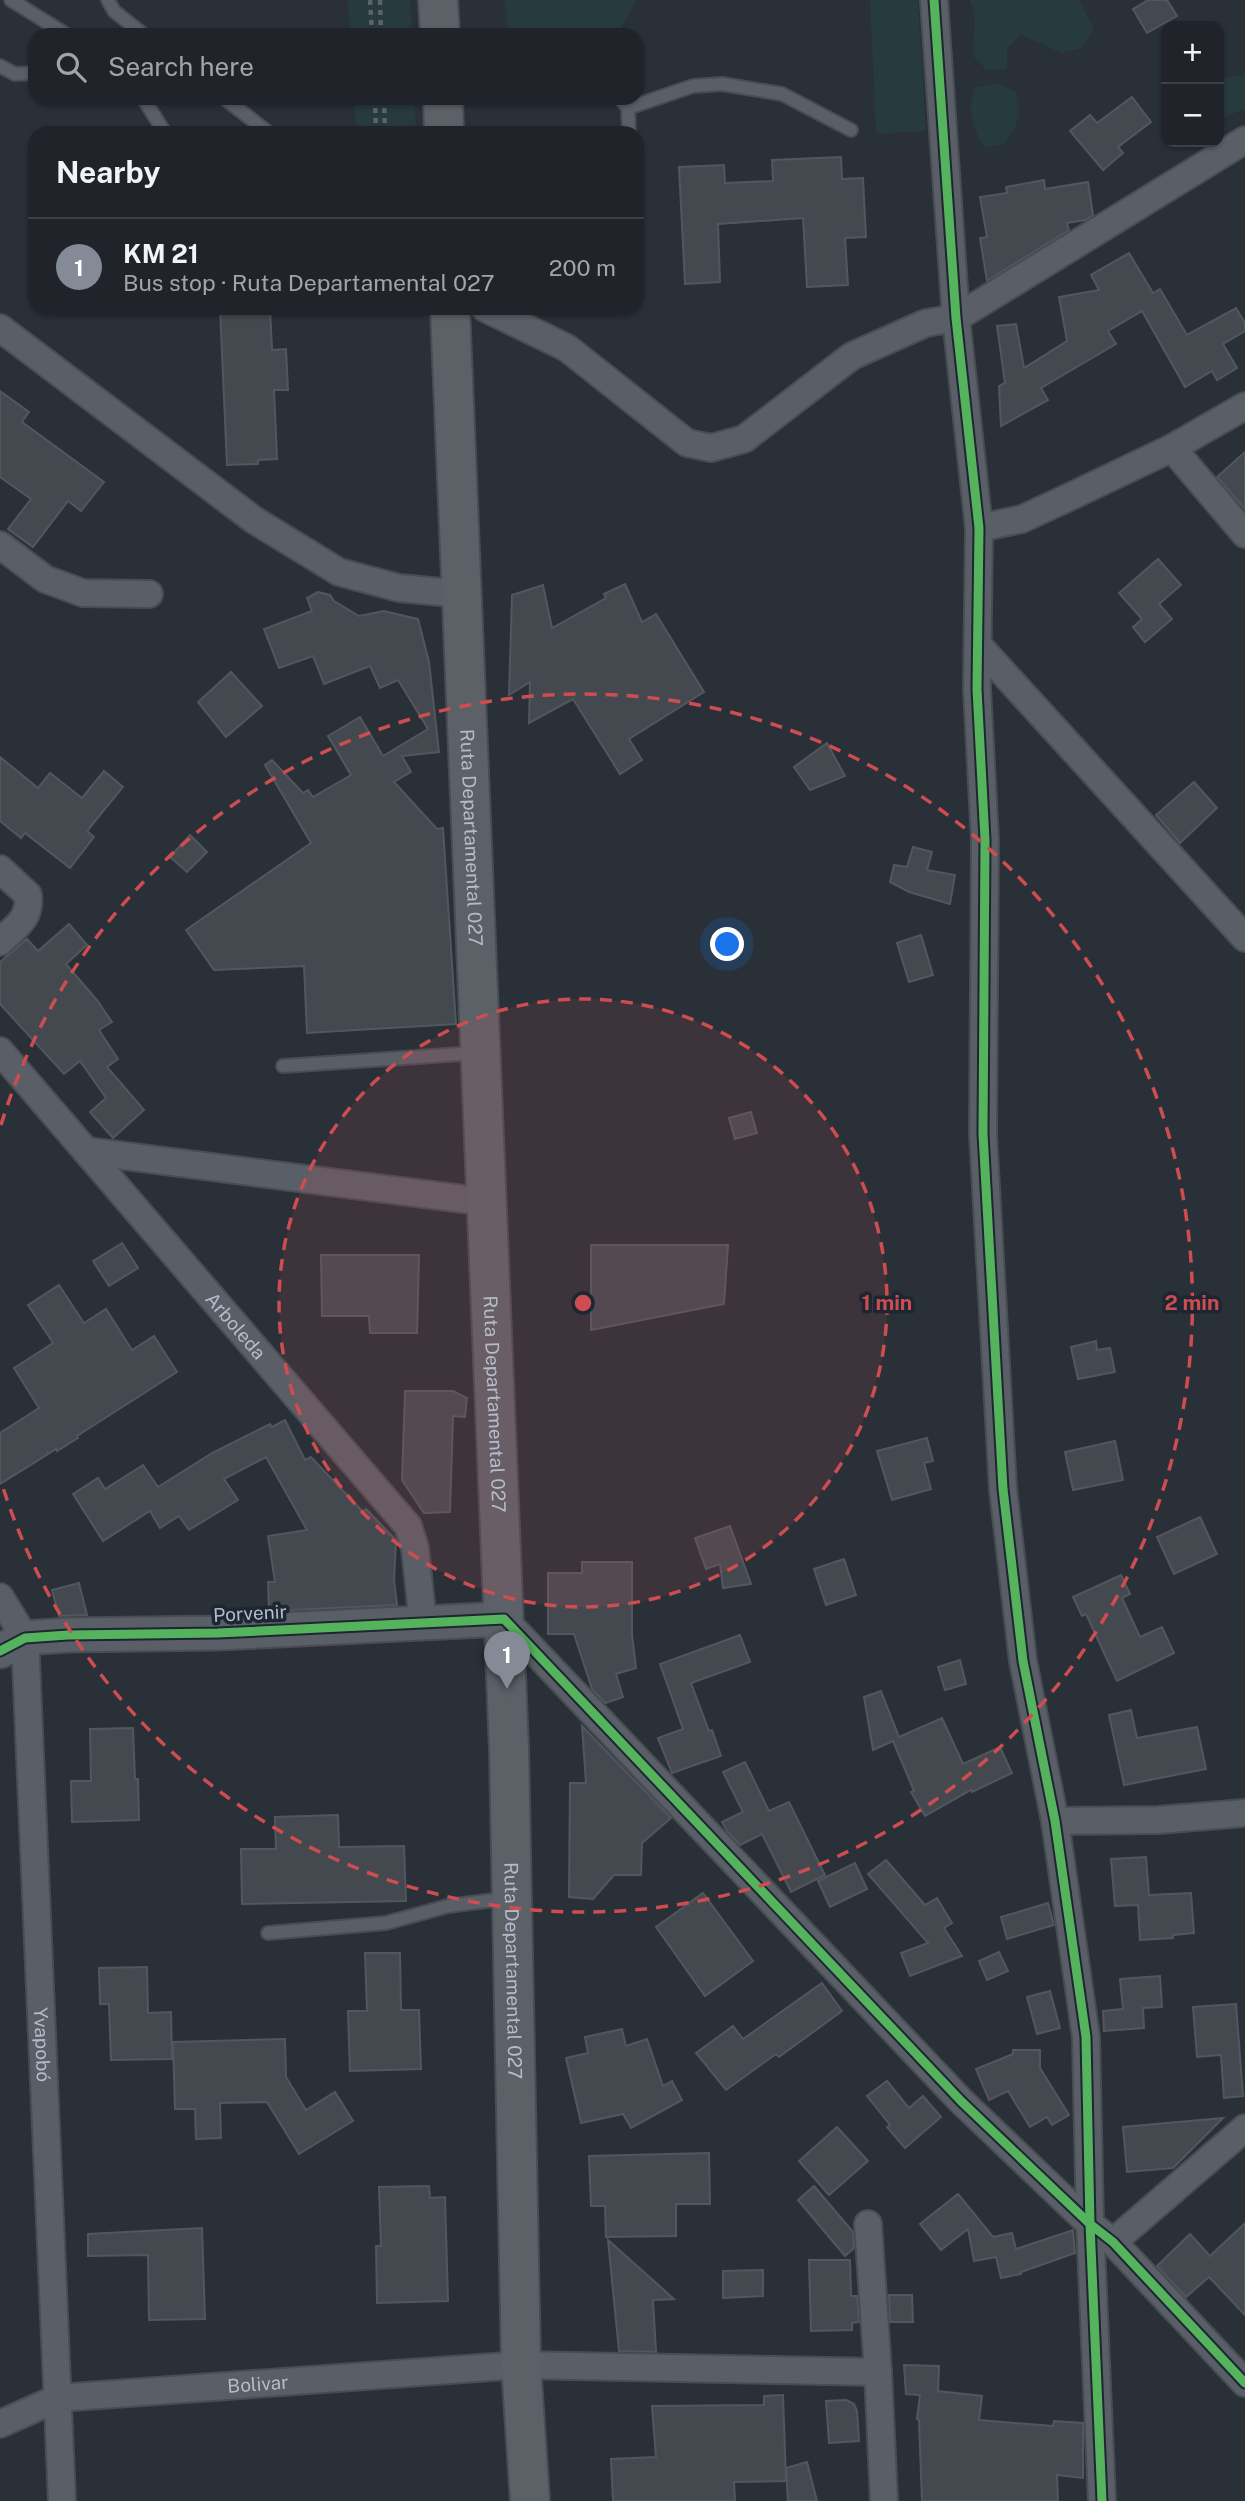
<!DOCTYPE html>
<html lang="en">
<head>
<meta charset="utf-8">
<style>
	:root { --surface:#20242a; --page:#2d3036; --text:#f1f3f6; --muted:#a2a4a8; --line:#3d4147; --accent:#848b96 }
	body { margin:0; font-family:"Public Sans",sans-serif; background:var(--page); color:var(--text) }
	.controls { position:absolute; right:21px; top:21px; display:grid; overflow:hidden; border-radius:14px; box-shadow:0 2px 5px #0004 }
	.controls button { width:63px; height:63px; display:grid; place-items:center; padding:0; border:0; border-bottom:2px solid var(--line); background:var(--surface); color:var(--text); font:35px sans-serif }
	.you { position:absolute; left:728px; top:945px; width:24px; height:24px; margin:-18px; border:5px solid #fff; border-radius:50%; background:#1a73e8; box-shadow:0 0 0 10px #1a73e833 }
	.badge { display:grid; place-items:center; width:46px; height:46px; border-radius:50%; background:var(--accent); color:#fff; font-size:23px; font-weight:700 }
	.pin { position:absolute; translate:-50% -58px; filter:drop-shadow(0 2px 4px #0008) }
	.pin::after { content:''; position:absolute; top:37px; width:24px; height:21px; background:inherit; clip-path:polygon(0 0,100% 0,50% 100%) }
	.list { margin:0; padding:0; list-style:none }
	h2 { display:flex; justify-content:space-between; align-items:center; height:91px; margin:0; padding:0 28px; font-size:30px }
	h2 small { font-size:23px; font-weight:400; color:var(--muted) }
	.list li { display:grid; grid-template-columns:46px 1fr auto; gap:21px; align-items:center; box-sizing:border-box; height:98px; padding:0 28px; border-top:2px solid var(--line) }
	.list b { display:block; font-size:26px; white-space:nowrap }
	.list p { margin:0; font-size:23px; white-space:nowrap; color:var(--muted) }
	.list em { font-size:23px; font-style:normal; color:var(--muted) }
	.icon { flex:none; width:38px; height:38px; fill:none; stroke:currentColor; stroke-width:2; stroke-linecap:round; stroke-linejoin:round }
	.map { position:relative; flex:none; width:1245px; height:2501px; overflow:hidden }
	.search { position:absolute; background:var(--surface); box-shadow:0 2px 5px #0004; left:28px; top:28px; width:616px; height:77px; display:flex; align-items:center; gap:18px; box-sizing:border-box; padding:0 24px; border-radius:21px; color:var(--muted); font-size:26px }
	.panel { position:absolute; background:var(--surface); box-shadow:0 2px 5px #0004; left:28px; top:126px; width:616px; height:189px; border-radius:21px }
	.map>svg:first-child { display:block }
	.green { fill:#273a3e }
	.building { fill:#444950; stroke:#52575f; stroke-width:2 }
	.lines { fill:none; stroke-linecap:round; stroke-linejoin:round }
	.service-casing { stroke:#484c53; stroke-width:16 }
	.minor-casing { stroke:#484c53; stroke-width:30 }
	.tertiary-casing { stroke:#484c53; stroke-width:37 }
	.primary-casing { stroke:#484c55; stroke-width:42 }
	.path { stroke:#5d636a; stroke-width:4.5; stroke-dasharray:5 5; stroke-linecap:butt }
	.service { stroke:#5a5e66; stroke-width:12 }
	.minor { stroke:#5a5e66; stroke-width:26 }
	.tertiary { stroke:#5a5e66; stroke-width:33 }
	.primary { stroke:#5c6168; stroke-width:38 }
	.cycleway-casing { stroke:#1d2633; stroke-width:13 }
	.cycleway { stroke:#56b35d; stroke-width:9 }
	.ring { fill:none; stroke:#ce4d50; stroke-width:3.5; stroke-dasharray:12 9 }
	.labels { text-anchor:middle; stroke-width:7; stroke-linejoin:round; paint-order:stroke }
	.street-label { font-size:19px; fill:#b4bcc9; stroke:#1d2633 }
	.centre { fill:#ce4d50; stroke:#1d2633; stroke-width:3.5 }
	.ring-label { font-size:21px; text-anchor:middle; font-weight:bold; fill:#ce4d50; stroke:#1d2633; stroke-width:7; stroke-linejoin:round; paint-order:stroke }
</style>
</head>
<body>
<div class="map">
<svg width="1245" height="2501" viewBox="0 0 1245 2501">
	<rect width="100%" height="100%" fill="#2a3038"/>
	<!-- green -->
	<g class="green">
		<polygon points="348,0 410,0 412,35 350,35"/>
		<polygon points="504,0 636,0 618,35 531,35 508,29"/>
		<polygon points="870,0 918,0 926,131 876,134"/>
		<polygon points="970,0 1079,0 1094,29 1081,48 1062,53 1021,35 1007,48 1007,69 987,70 973,56 975,15"/>
		<polygon points="1245,75 1245,109 1219,119 1219,78"/>
		<path d="M 995,83 L 1015,91 C 1023,115 1018,124 1004,144 L 984,148 C 972,124 967,114 974,88 Z"/>
		<polygon points="354,98 415,98 416,133 356,133"/>
	</g>
	<!-- building -->
	<g class="building">
		<polygon points="1148,0 1167,0 1177,16 1147,33 1133,9"/>
		<polygon points="1132,97 1151,122 1118,147 1123,153 1103,170 1070,131 1090,115 1097,123"/>
		<polygon points="841,157 842,179 863,178 866,237 845,238 848,285 807,287 803,218 718,224 720,282 685,284 679,167 724,165 725,183 773,181 772,160"/>
		<polygon points="1044,180 1045,189 1088,182 1093,215 1085,220 1067,223 1069,230 987,281 980,238 987,237 980,197 1007,193 1006,187"/>
		<polygon points="1129,253 1153,293 1160,289 1187,335 1236,308 1245,323 1245,331 1223,344 1237,368 1217,380 1212,371 1185,387 1142,311 1108,331 1116,344 1041,388 1048,400 1001,426 999,386 1005,383 997,326 1016,324 1024,368 1067,341 1059,297 1099,290 1091,275"/>
		<polygon points="220,308 270,308 272,350 286,349 288,390 274,390 277,459 258,460 258,464 227,465"/>
		<polygon points="0,391 29,412 22,422 104,482 81,511 68,501 33,547 8,529 31,499 0,477"/>
		<polygon points="1245,452 1245,509 1217,477"/>
		<polygon points="1158,559 1181,585 1159,604 1172,619 1145,642 1133,627 1142,619 1119,593"/>
		<polygon points="625,584 642,622 656,614 704,692 629,739 642,760 620,774 573,699 529,723 530,682 509,695 512,595 543,585 552,628 606,598 604,594"/>
		<polygon points="318,592 330,595 334,601 359,616 384,611 418,619 429,662 439,752 402,756 411,772 394,782 437,829 443,828 456,1024 307,1033 304,966 214,970 186,930 311,843 265,765 272,760 303,793 308,790 313,797 351,775 328,736 360,717 383,756 428,729 398,680 380,688 370,666 324,684 313,656 279,668 264,629 312,611 307,598"/>
		<polygon points="231,672 262,706 226,737 198,702"/>
		<polygon points="827,743 845,776 810,790 794,767"/>
		<polygon points="0,757 38,788 50,773 82,798 104,771 123,787 87,831 94,837 70,868 25,833 21,838 0,821"/>
		<polygon points="1194,782 1217,808 1180,843 1156,815"/>
		<polygon points="190,835 207,852 187,872 170,857"/>
		<polygon points="913,847 932,852 927,870 955,875 950,904 909,892 890,882 894,865 907,867"/>
		<polygon points="69,924 87,945 66,964 97,1000 112,1022 99,1030 118,1059 107,1067 144,1110 113,1138 90,1112 106,1098 80,1061 64,1074 0,1004 0,962 27,939 38,951"/>
		<polygon points="921,935 933,975 909,982 897,943"/>
		<polygon points="751,1112 757,1133 735,1139 729,1118"/>
		<polygon points="122,1243 138,1268 109,1286 93,1261"/>
		<polygon points="591,1245 728,1245 724,1304 591,1330"/>
		<polygon points="321,1255 419,1255 417,1333 370,1333 369,1316 322,1316"/>
		<polygon points="59,1285 84,1323 106,1309 132,1350 154,1336 177,1372 77,1436 78,1438 57,1451 56,1449 48,1454 47,1451 48,1454 0,1484 0,1433 39,1408 14,1368 53,1343 28,1305"/>
		<polygon points="1096,1341 1097,1350 1110,1348 1115,1372 1078,1379 1071,1347"/>
		<polygon points="405,1391 453,1391 467,1398 465,1417 453,1416 450,1512 424,1513 402,1480"/>
		<polygon points="285,1420 305,1460 311,1457 363,1512 366,1509 396,1540 394,1580 397,1605 269,1611 268,1582 275,1582 268,1536 307,1530 266,1457 224,1479 238,1500 189,1530 179,1516 160,1528 150,1511 103,1541 73,1494 98,1478 105,1489 143,1465 158,1487 212,1453 270,1424 272,1427"/>
		<polygon points="927,1438 933,1461 924,1463 931,1489 892,1500 877,1451"/>
		<polygon points="1115,1441 1123,1480 1073,1490 1065,1452"/>
		<polygon points="1200,1517 1217,1554 1174,1574 1157,1537"/>
		<polygon points="730,1526 751,1584 723,1588 720,1564 706,1569 695,1538"/>
		<polygon points="844,1559 856,1595 826,1605 814,1569"/>
		<polygon points="582,1562 632,1562 632,1634 636,1668 616,1674 623,1697 605,1703 592,1689 574,1634 548,1634 548,1573 582,1573"/>
		<polygon points="1121,1575 1130,1594 1122,1598 1140,1637 1162,1627 1174,1653 1117,1681 1086,1614 1082,1616 1073,1597"/>
		<polygon points="79,1583 87,1615 59,1616 52,1590"/>
		<polygon points="740,1635 750,1662 691,1683 709,1731 712,1730 721,1756 672,1773 658,1738 683,1729 660,1664"/>
		<polygon points="960,1660 966,1684 945,1690 938,1667"/>
		<polygon points="881,1691 899,1737 942,1718 963,1764 1000,1747 1012,1773 972,1792 971,1790 925,1816 911,1792 914,1791 893,1741 873,1750 864,1697"/>
		<polygon points="1131,1710 1137,1738 1197,1727 1206,1769 1124,1785 1109,1715"/>
		<polygon points="582,1726 671,1818 642,1843 641,1875 614,1875 593,1899 569,1897 570,1783 586,1783"/>
		<polygon points="133,1728 135,1779 138,1779 139,1820 72,1822 71,1781 91,1781 90,1729"/>
		<polygon points="745,1762 769,1811 789,1802 825,1875 791,1892 762,1834 740,1845 727,1831 722,1822 743,1812 723,1772"/>
		<polygon points="338,1815 339,1847 404,1846 406,1901 242,1904 241,1849 276,1849 275,1817"/>
		<polygon points="1146,1857 1149,1895 1191,1893 1194,1933 1173,1935 1173,1938 1140,1940 1138,1905 1115,1906 1111,1859"/>
		<polygon points="886,1860 925,1905 937,1898 952,1923 944,1928 962,1956 910,1976 901,1953 928,1943 868,1874"/>
		<polygon points="855,1863 867,1889 830,1907 818,1881"/>
		<polygon points="703,1893 753,1961 705,1996 656,1927"/>
		<polygon points="1048,1903 1054,1925 1007,1939 1001,1917"/>
		<polygon points="999,1952 1008,1971 987,1980 979,1961"/>
		<polygon points="365,1953 400,1953 401,2010 419,2010 421,2069 350,2071 348,2011 367,2011"/>
		<polygon points="147,1967 148,2013 171,2012 172,2059 111,2060 109,2004 100,2004 99,1968"/>
		<polygon points="1160,1976 1162,2007 1143,2008 1144,2028 1104,2031 1103,2011 1123,2009 1120,1979"/>
		<polygon points="822,1983 842,2011 779,2057 776,2054 726,2090 696,2053 733,2026 743,2039"/>
		<polygon points="1050,1991 1060,2028 1037,2034 1027,1997"/>
		<polygon points="1236,2004 1243,2096 1224,2098 1221,2055 1197,2057 1193,2007"/>
		<polygon points="622,2029 626,2046 647,2039 663,2086 672,2081 682,2100 631,2128 623,2114 581,2123 566,2058 588,2053 585,2037"/>
		<polygon points="285,2039 286,2077 306,2110 335,2092 353,2121 299,2154 267,2102 220,2103 221,2138 196,2139 195,2109 175,2109 173,2042"/>
		<polygon points="1013,2050 1040,2050 1040,2068 1069,2115 1052,2125 1047,2117 1030,2127 1008,2091 989,2100 976,2069 1013,2054"/>
		<polygon points="887,2081 909,2108 923,2096 941,2117 905,2148 887,2127 890,2125 867,2096"/>
		<polygon points="1223,2118 1173,2168 1127,2172 1123,2127"/>
		<polygon points="837,2127 868,2161 829,2195 799,2161"/>
		<polygon points="709,2153 710,2204 676,2204 676,2236 606,2237 605,2206 591,2206 589,2156"/>
		<polygon points="429,2186 430,2198 445,2197 448,2301 377,2303 376,2246 381,2246 379,2187"/>
		<polygon points="814,2186 853,2232 854,2248 845,2256 798,2200"/>
		<polygon points="958,2194 993,2237 1012,2233 1016,2249 1073,2230 1075,2253 1021,2272 1021,2274 1001,2278 996,2257 974,2261 968,2229 941,2250 920,2224"/>
		<polygon points="1245,2223 1245,2315 1209,2277 1186,2297 1157,2266 1190,2234 1210,2256"/>
		<polygon points="202,2228 205,2319 149,2320 148,2255 88,2256 88,2234"/>
		<polygon points="608,2240 674,2299 653,2300 656,2352 619,2351"/>
		<polygon points="809,2260 850,2260 851,2296 857,2296 859,2322 852,2323 852,2330 811,2331"/>
		<polygon points="763,2270 763,2296 723,2298 723,2271"/>
		<polygon points="889,2295 912,2295 913,2322 890,2322"/>
		<polygon points="904,2365 939,2366 938,2391 982,2396 979,2420 1053,2426 1054,2421 1083,2423 1083,2478 1057,2475 1058,2501 922,2501 919,2420 917,2419 920,2395 906,2394"/>
		<polygon points="783,2395 786,2481 734,2482 735,2501 613,2501 611,2459 656,2457 652,2406 764,2405 764,2396"/>
		<polygon points="846,2400 854,2404 857,2411 859,2441 829,2443 826,2401"/>
		<polygon points="807,2462 817,2501 788,2501 786,2468"/>
	</g>
	<g class="lines">
		<!-- service casing -->
		<g class="service-casing">
			<g id="service">
				<polyline points="11,0 67,35"/>
				<polyline points="108,0 114,11 144,35"/>
				<polyline points="0,66 15,74 35,73"/>
				<polyline points="143,98 165,133"/>
				<polyline points="224,98 269,133"/>
				<polyline points="620,98 628,108 629,133"/>
				<polyline points="628,108 693,86 722,84 782,94 851,130"/>
				<polyline points="283,1066 477,1053"/>
				<polyline points="268,1933 386,1923 448,1906 509,1898"/>
			</g>
		</g>
		<!-- minor casing -->
		<g class="minor-casing">
			<g id="minor">
				<polyline points="934,0 956,318 979,528 977,689 985,840 983,1134 1003,1489 1023,1661 1055,1821 1086,2037 1090,2224 1102,2501"/>
				<polyline points="485,308 567,348 687,443 711,448 744,439 852,356 926,323 956,318 1245,140"/>
				<polyline points="0,328 254,520 339,572 399,588 462,594"/>
				<polyline points="1172,448 1245,534"/>
				<polyline points="979,528 1022,519 1063,500 1172,448 1245,406"/>
				<polyline points="0,545 45,579 83,593 149,594"/>
				<polyline points="978,645 1245,938"/>
				<path d="M 0,869 L 28,895 C 31,919 16,926 0,942"/>
				<path id="s1" d="M 0,1051 L 408,1526 L 415,1548 L 423,1623"/>
				<polyline points="86,1151 487,1202"/>
				<path id="s2" d="M 0,1597 L 25,1638 L 62,2501"/>
				<polyline points="504,1619 961,2101 1090,2224 1113,2242 1245,2383"/>
				<polyline points="1055,1821 1158,1820 1245,1813"/>
				<polyline points="868,2224 878,2372 884,2501"/>
				<polyline points="1113,2242 1245,2128"/>
				<path id="s3" d="M 0,2424 L 58,2398 L 521,2365 L 878,2372"/>
			</g>
		</g>
		<!-- tertiary casing -->
		<g class="tertiary-casing">
			<polyline id="tertiary" points="0,1651 25,1638 68,1635 218,1633 504,1619"/>
		</g>
		<!-- primary casing -->
		<g class="primary-casing">
			<g id="primary">
				<polyline points="438,0 440,35"/>
				<polyline points="443,98 444,133"/>
				<path id="s4" d="M 450,308 L 509,1749 L 521,2365 L 530,2501"/>
			</g>
		</g>
		<!-- path -->
		<g class="path">
			<polyline points="370,0 372,35"/>
			<polyline points="380,0 381,35"/>
			<polyline points="375,98 376,133"/>
			<polyline points="384,98 385,133"/>
		</g>
		<!-- service -->
		<use href="#service" class="service"/>
		<!-- minor -->
		<use href="#minor" class="minor"/>
		<!-- tertiary -->
		<use href="#tertiary" class="tertiary"/>
		<!-- primary -->
		<use href="#primary" class="primary"/>
		<!-- cycleway casing -->
		<g class="cycleway-casing">
			<g id="cycleway">
				<polyline points="934,0 956,318 979,528 977,689 985,840 983,1134 1003,1489 1023,1661 1055,1821 1086,2037 1090,2224 1102,2501"/>
				<polyline points="0,1651 25,1638 68,1635 218,1633 504,1619 961,2101 1090,2224 1113,2242 1245,2383"/>
			</g>
		</g>
		<!-- cycleway -->
		<use href="#cycleway" class="cycleway"/>
	</g>
	<!-- distance rings -->
	<circle cx="583" cy="1303" r="304" fill="#ce4d50" fill-opacity=".12"/>
	<g class="ring">
		<circle cx="583" cy="1303" r="304"/>
		<path d="M1 1125A609 609 0 1 1 1 1481"/>
	</g>
	<g class="labels">
		<!-- street labels -->
		<g class="street-label">
			<text dy="7" stroke="none"><textPath href="#s4" startOffset="530">Ruta Departamental 027</textPath></text>
			<text dy="7" stroke="none"><textPath href="#s1" startOffset="362">Arboleda</textPath></text>
			<text dy="7" stroke="none"><textPath href="#s4" startOffset="1097">Ruta Departamental 027</textPath></text>
			<text transform="translate(250 1613) rotate(-3)" y="7">Porvenir</text>
			<text dy="7" stroke="none"><textPath href="#s4" startOffset="1664">Ruta Departamental 027</textPath></text>
			<text dy="7" stroke="none"><textPath href="#s2" startOffset="455">Yvapobó</textPath></text>
			<text dy="7" stroke="none"><textPath href="#s3" startOffset="264">Bolivar</textPath></text>
		</g>
	</g>
	<circle cx="583" cy="1303" r="10" class="centre"/>
	<g class="ring-label">
		<text x="887" y="1310">1 min</text>
		<text x="1192" y="1310">2 min</text>
	</g>
</svg>
<div class="controls">
<button>+</button>
<button>−</button>
</div>
<div class="you"></div>
<div class="pin badge" style="left:507px;top:1689px">1</div>
<div class="search"><svg class="icon" aria-label="search" viewBox="0 0 24 24"><circle cx="10" cy="10" r="6"/><path d="M15 15l6 6"/></svg>Search here</div>
<section class="panel">
<h2>Nearby<small></small></h2>
<ul class="list">
<li><span class="badge">1</span><div><b>KM 21</b><p>Bus stop · Ruta Departamental 027</p></div><em>200 m</em></li>
</ul>
</section>
</div>
</body>
</html>
